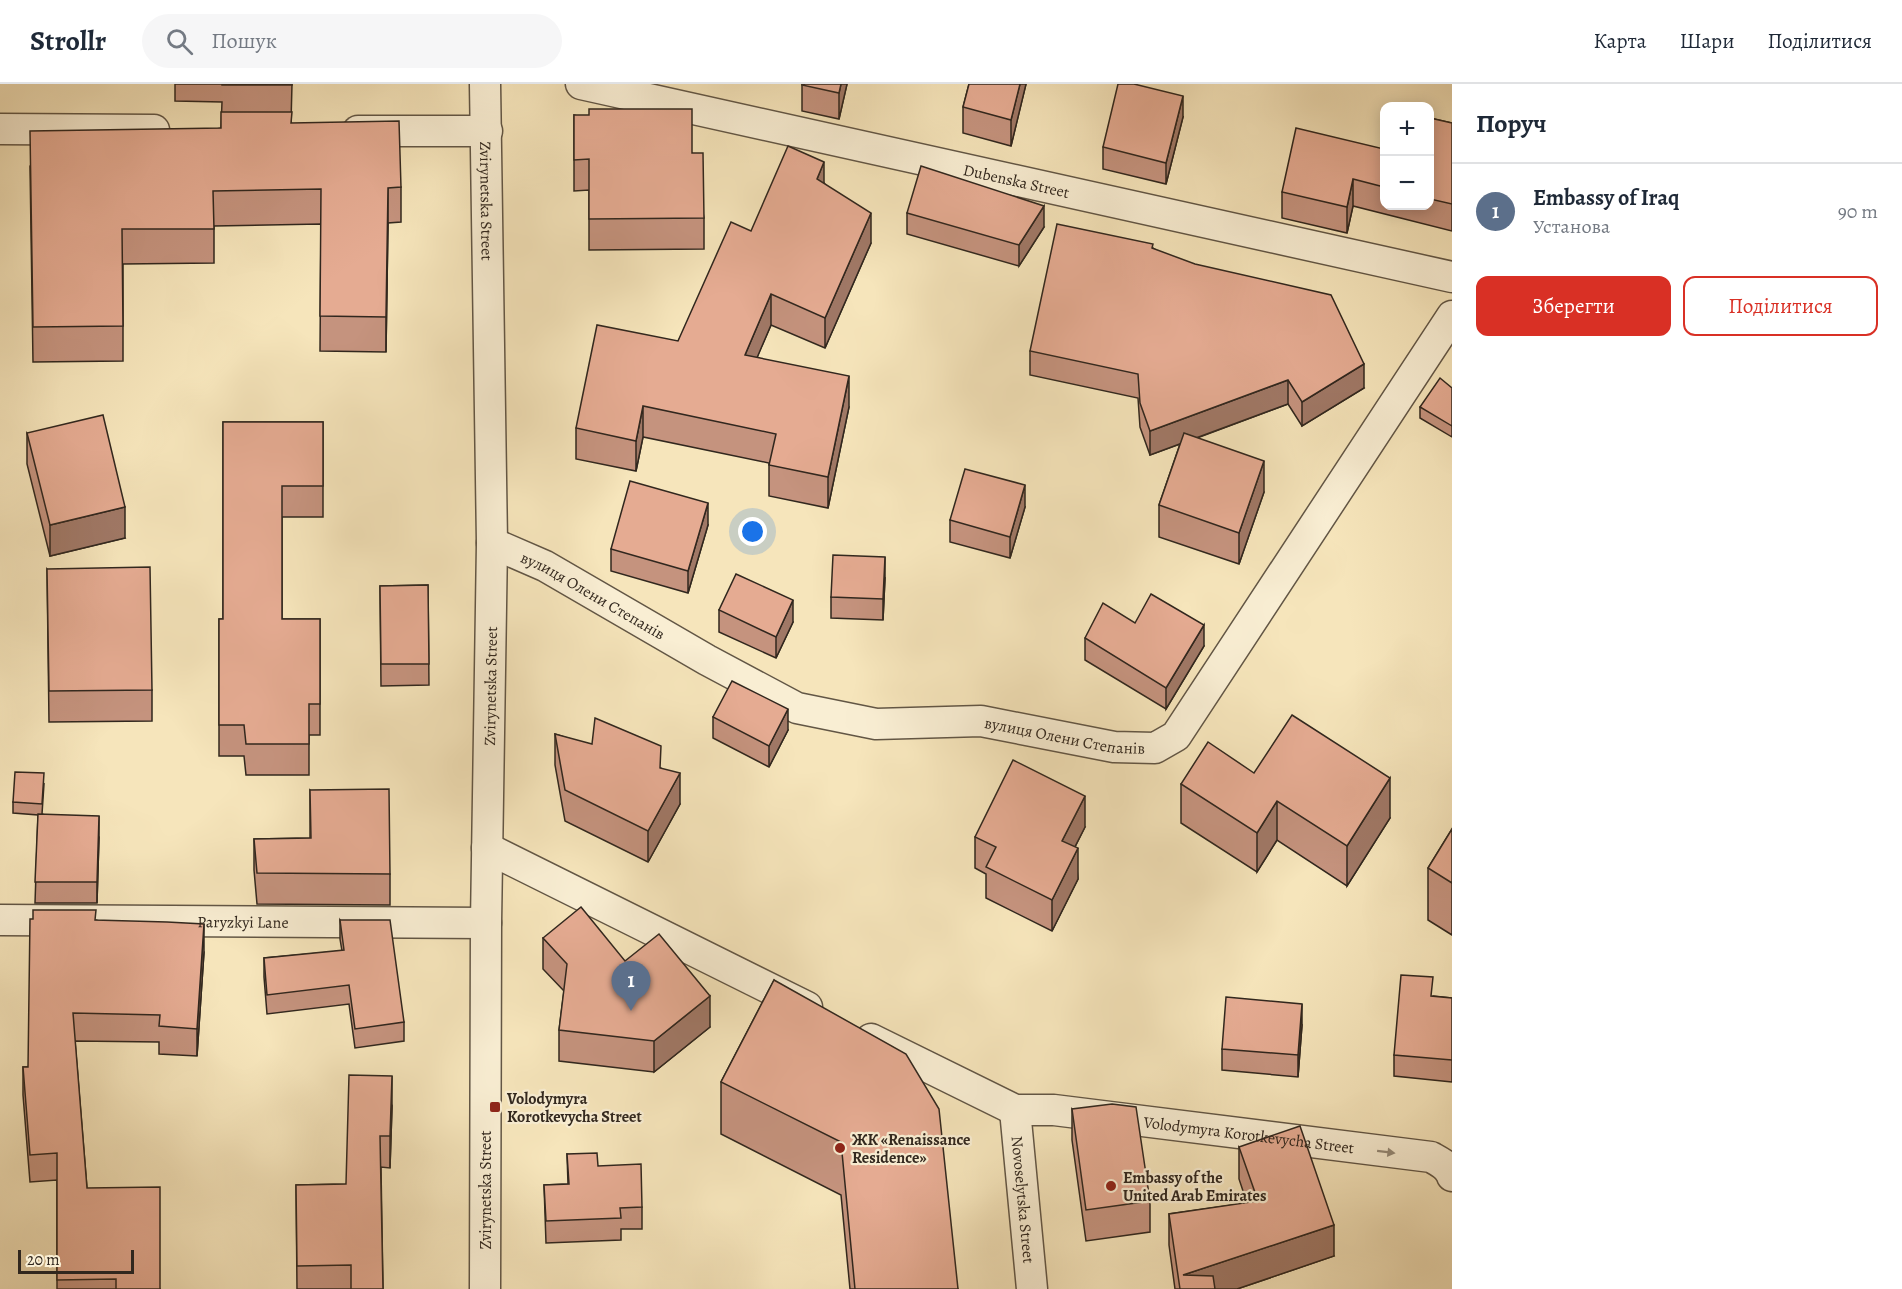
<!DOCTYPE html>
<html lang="uk">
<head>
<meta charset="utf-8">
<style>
	:root { --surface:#fff; --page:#f6f6f7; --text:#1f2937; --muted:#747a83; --line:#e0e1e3; --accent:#d93025 }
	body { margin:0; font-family:Alegreya,serif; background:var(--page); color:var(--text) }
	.controls { position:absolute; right:18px; top:18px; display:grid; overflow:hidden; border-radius:12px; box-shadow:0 3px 15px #0003 }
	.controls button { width:54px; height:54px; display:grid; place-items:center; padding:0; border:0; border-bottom:2px solid var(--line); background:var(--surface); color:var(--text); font:30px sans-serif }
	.scale { position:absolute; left:18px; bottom:15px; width:116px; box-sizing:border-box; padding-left:6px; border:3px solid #31271e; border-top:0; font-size:16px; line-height:21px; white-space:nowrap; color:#31271e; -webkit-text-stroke:4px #f9eed3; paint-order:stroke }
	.you { position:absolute; left:753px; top:448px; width:21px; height:21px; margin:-15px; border:4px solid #fff; border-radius:50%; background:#1a73e8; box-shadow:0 0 0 9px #1a73e833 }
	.badge { display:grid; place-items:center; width:39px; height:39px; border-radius:50%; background:var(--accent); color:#fff; font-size:20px; font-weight:700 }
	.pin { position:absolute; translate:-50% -50px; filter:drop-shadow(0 2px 3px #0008) }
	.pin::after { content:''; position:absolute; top:32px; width:21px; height:18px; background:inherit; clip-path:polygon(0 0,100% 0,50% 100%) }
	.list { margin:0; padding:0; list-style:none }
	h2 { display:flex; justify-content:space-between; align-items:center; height:78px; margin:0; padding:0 24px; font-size:26px }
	h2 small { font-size:20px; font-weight:400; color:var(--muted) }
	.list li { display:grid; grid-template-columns:39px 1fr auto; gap:18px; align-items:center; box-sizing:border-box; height:96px; padding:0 24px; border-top:2px solid var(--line) }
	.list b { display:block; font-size:22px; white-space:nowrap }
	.list p { margin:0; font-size:20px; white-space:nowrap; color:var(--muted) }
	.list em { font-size:20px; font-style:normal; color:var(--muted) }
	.actions { display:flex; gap:12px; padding:18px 24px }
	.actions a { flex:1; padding:14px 0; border:2px solid var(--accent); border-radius:12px; text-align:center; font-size:21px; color:var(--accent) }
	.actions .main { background:var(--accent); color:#fff }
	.icon { flex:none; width:33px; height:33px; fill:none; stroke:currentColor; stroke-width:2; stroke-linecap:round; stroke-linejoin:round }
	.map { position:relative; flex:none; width:1452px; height:1205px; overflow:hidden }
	header { display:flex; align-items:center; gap:36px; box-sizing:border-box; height:84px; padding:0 30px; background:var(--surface); border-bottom:2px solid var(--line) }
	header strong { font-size:28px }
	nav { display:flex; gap:33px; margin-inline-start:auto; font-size:21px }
	.search { width:420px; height:54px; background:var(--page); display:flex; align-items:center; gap:15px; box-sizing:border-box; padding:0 21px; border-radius:33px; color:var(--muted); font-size:22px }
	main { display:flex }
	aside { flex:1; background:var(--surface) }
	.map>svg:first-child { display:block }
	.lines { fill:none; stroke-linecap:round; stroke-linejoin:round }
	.street-casing { stroke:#625645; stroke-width:33 }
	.street { stroke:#f9eed3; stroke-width:30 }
	.wall { fill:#c5937e; stroke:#31271e; stroke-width:1.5 }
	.shaded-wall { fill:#a07866; stroke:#31271e; stroke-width:1.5 }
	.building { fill:#e5ab92; stroke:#31271e; stroke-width:1.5 }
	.oneway { fill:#958a78 }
	.poi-dot { fill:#8f2418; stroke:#f9eed3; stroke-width:2 }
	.labels { text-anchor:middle; stroke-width:4.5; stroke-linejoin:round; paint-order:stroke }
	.street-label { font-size:16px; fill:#31271e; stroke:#f9eed3 }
	.poi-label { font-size:16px; font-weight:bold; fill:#31271e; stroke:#f9eed3; text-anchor:start }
</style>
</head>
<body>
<header>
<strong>Strollr</strong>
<div class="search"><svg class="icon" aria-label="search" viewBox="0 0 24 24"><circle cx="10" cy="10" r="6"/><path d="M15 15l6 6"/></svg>Пошук</div>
<nav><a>Карта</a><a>Шари</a><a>Поділитися</a></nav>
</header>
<main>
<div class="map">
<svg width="1452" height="1205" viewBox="0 0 1452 1205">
	<rect width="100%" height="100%" fill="#f6e5bb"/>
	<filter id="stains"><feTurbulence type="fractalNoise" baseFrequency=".00333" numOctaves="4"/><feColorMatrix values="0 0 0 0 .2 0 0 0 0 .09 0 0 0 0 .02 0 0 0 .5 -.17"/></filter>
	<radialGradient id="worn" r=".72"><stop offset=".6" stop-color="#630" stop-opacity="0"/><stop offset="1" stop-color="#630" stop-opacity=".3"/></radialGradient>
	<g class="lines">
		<!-- street casing -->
		<g class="street-casing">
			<g id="street">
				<path id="s1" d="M 485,0 L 492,459 L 486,839 L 485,1205"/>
				<path id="s2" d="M 581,0 L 1452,193"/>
				<polyline points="0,45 154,46"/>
				<polyline points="358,47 487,47"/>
				<path id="s3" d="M 492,459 L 545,482 L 707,576 L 797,624 L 876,640 L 981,637 L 1114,663 L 1155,664 L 1176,652 L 1452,232"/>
				<polyline points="487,764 807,923"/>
				<path id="s4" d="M 0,836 L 486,839"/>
				<path id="s5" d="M 871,955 L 1015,1026 L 1054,1026 L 1431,1073 C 1440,1078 1449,1082 1452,1092"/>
				<path id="s6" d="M 1015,1026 L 1032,1205"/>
			</g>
		</g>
		<!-- street -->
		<use href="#street" class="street"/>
	</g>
	<!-- wall -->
	<g class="wall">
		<polygon points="175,0 292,0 291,39 401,103 401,138 388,139 386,268 320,267 321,140 214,142 214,179 123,180 123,277 33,278 30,82 221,44 222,18 175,17"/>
		<polygon points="802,0 847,0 839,35 802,27"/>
		<polygon points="969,0 1026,0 1011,62 963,49 963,23"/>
		<polygon points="574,31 692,69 704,134 704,165 589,166 589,106 574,107"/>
		<polygon points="1183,33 1166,100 1103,85 1103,63"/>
		<polygon points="1430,34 1452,39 1452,147 1353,122 1347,149 1282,134 1282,108 1384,65 1384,122 1430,122"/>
		<polygon points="824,99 871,159 825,264 771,241 757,273 849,323 828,424 769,412 769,379 643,353 636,387 576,375 576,344 678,257 751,147"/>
		<polygon points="907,129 1044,143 1019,182 907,150"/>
		<polygon points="1153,164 1364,304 1302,342 1288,320 1197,354 1264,408 1239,480 1159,453 1159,421 1180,360 1150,371 1140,343 1138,314 1030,291 1030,267"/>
		<polygon points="1452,304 1452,353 1420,334 1420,323"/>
		<polygon points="223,338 323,338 323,433 282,433 282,535 320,535 320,651 309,651 309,691 246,691 244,672 219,672 219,535 223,535"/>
		<polygon points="27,349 125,454 50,472 27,380"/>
		<polygon points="1025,423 1010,474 950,458 950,436"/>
		<polygon points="708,441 688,509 611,487 611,465"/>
		<polygon points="47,485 152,606 152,637 49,638"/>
		<polygon points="885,494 883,536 831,534 831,513"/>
		<polygon points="428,501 429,601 381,602 380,502"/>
		<polygon points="719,526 793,538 776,574 719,548"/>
		<polygon points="1135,539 1204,562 1166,625 1085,576 1085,554"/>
		<polygon points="713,633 788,646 769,683 713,654"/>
		<polygon points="555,650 661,684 680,720 648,778 565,737 555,681"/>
		<polygon points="1254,689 1390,734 1347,802 1277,756 1257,788 1181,739 1181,700"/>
		<polygon points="44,700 42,730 99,753 97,819 35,819 38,731 13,729 13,718"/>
		<polygon points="310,706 390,790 390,821 257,820 254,786 254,755 310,754"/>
		<polygon points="1085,743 1075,763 1078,795 1052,847 986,814 986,790 975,784 975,753"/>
		<polygon points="1452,745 1452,851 1428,836 1428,784"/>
		<polygon points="96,836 204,868 197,972 159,970 159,958 75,957 87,1104 160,1205 57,1205 57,1096 30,1098 23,1011 23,983 28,983"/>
		<polygon points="340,836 404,938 404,957 355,964 349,920 267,930 264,893 264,874 342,867 340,855"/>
		<polygon points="543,854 625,877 710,943 654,988 559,977 559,946 564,907 543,885"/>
		<polygon points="774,896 958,1205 850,1205 841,1111 721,1050 721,998"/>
		<polygon points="1433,912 1452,914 1452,998 1394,992 1394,971"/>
		<polygon points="1302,941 1298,993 1222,986 1222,965"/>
		<polygon points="392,1023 390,1084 381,1083 383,1205 297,1205 296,1101 346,1100"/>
		<polygon points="1072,1025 1150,1117 1150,1148 1086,1157 1072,1056"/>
		<polygon points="1239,1063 1334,1172 1237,1205 1175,1205 1169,1161 1169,1130 1247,1119 1239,1095"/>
		<polygon points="567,1070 598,1082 642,1123 642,1145 621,1145 621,1156 546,1159 544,1101 568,1100"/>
	</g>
	<!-- shaded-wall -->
	<g class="shaded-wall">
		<polygon points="841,0 847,0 839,35 839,9"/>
		<polygon points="1020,0 1026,0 1011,62 1011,36"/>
		<polygon points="1183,12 1183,33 1166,100 1166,79"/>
		<polygon points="824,78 824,109 817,95"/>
		<polygon points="1353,95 1353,122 1347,149 1347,123"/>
		<polygon points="388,104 388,139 386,268 386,233"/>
		<polygon points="1044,122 1044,143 1019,182 1019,161"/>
		<polygon points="871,129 871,159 825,264 825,234"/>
		<polygon points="771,210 771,241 745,302 745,271"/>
		<polygon points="1364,280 1364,304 1302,342 1302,318"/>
		<polygon points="849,292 849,323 828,424 828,393"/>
		<polygon points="1288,296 1288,320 1150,371 1150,347"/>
		<polygon points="643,322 643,353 636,387 636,357"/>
		<polygon points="1264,377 1264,408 1239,480 1239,449"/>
		<polygon points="1025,401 1025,423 1010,474 1010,453"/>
		<polygon points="708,419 708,441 688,509 688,487"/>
		<polygon points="125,423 125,454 50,472 50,441"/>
		<polygon points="885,473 885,494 883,536 883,515"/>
		<polygon points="793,516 793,538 776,574 776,553"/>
		<polygon points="1204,541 1204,562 1166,625 1166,604"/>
		<polygon points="788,625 788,646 769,683 769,662"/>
		<polygon points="680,689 680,720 648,778 648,747"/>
		<polygon points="1390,694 1390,734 1347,802 1347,762"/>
		<polygon points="1085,712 1085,743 1062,788 1062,757"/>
		<polygon points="1277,717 1277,756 1257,788 1257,749"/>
		<polygon points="99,732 99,753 97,819 97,798"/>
		<polygon points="1078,764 1078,795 1052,847 1052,816"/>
		<polygon points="204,840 204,868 197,972 197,945"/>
		<polygon points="710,912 710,943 654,988 654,957"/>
		<polygon points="1302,920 1302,941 1298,993 1298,971"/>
		<polygon points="392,992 392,1023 390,1084 390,1052"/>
		<polygon points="1334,1141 1334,1172 1237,1205 1183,1205 1183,1191"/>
	</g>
	<!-- building -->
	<g class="building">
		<rect x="222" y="0" width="70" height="1"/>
		<polygon points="802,0 841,0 839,9 802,1"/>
		<polygon points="969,0 1020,0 1011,36 963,23"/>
		<polygon points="1118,0 1134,0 1183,12 1166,79 1103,63"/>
		<polygon points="589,25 692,25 692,69 703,69 704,134 589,135 589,75 574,76 574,31 589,31"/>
		<polygon points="221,28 292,28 291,39 399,37 401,103 388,104 386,233 320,232 321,105 213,107 214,145 122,145 123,242 33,243 30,47 221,44"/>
		<polygon points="1430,34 1452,39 1452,120 1430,115"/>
		<polygon points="1296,44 1384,65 1384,103 1353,95 1347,123 1282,108"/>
		<polygon points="788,62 824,78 817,95 871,129 825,234 771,210 745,271 849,292 828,393 769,381 776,350 643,322 636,357 576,344 597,241 678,257 731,138 751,147"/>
		<polygon points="921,82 1044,122 1019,161 907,129"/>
		<polygon points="1057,140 1153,160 1152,164 1195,180 1331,211 1364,280 1302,318 1288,296 1150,347 1140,319 1138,290 1030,267"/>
		<polygon points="1440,294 1452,304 1452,342 1420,323"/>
		<polygon points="103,331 125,423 50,441 27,349"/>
		<polygon points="223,338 323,338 323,402 282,402 282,535 320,535 320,620 309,620 309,660 246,660 244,641 219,641 219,535 223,535"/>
		<polygon points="1184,349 1264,377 1239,449 1159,421"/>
		<polygon points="965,385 1025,401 1010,453 950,436"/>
		<polygon points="630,397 708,419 688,487 611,465"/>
		<polygon points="833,471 885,473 883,515 831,513"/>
		<polygon points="150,483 152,606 49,607 47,485"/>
		<polygon points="736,490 793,516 776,553 719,526"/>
		<polygon points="428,501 429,580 381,580 380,502"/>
		<polygon points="1151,510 1204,541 1166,604 1085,554 1103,519 1135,539"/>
		<polygon points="732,597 788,625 769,662 713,633"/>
		<polygon points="1292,631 1390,694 1347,762 1277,717 1257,749 1181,700 1208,658 1254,689"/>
		<polygon points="595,634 661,662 660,684 680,689 648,747 565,706 555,650 592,660"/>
		<polygon points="1013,676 1085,712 1062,757 1078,764 1052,816 986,783 996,763 975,753"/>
		<polygon points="15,688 44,689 42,720 13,718"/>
		<polygon points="389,705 390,790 257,789 254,755 311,754 310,706"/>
		<polygon points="38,730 99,732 97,798 35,798"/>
		<polygon points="1452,745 1452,799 1428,784"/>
		<polygon points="581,823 625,877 659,850 710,912 654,957 559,946 567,880 543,854"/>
		<polygon points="33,826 96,826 95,836 167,838 204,840 197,945 159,942 160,931 73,929 87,1104 160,1103 160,1205 116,1205 116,1195 57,1196 57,1069 30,1071 23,983 28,983 30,835 33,835"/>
		<polygon points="340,836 390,836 404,938 355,945 349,901 267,911 264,874 344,866"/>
		<polygon points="1401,891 1433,893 1431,912 1452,914 1452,976 1394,971"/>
		<polygon points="774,896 906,970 939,1025 958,1205 855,1205 841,1058 721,998"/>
		<polygon points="1226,913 1302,920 1298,971 1222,965"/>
		<polygon points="349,991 392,992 390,1052 380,1052 383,1205 351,1205 351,1181 297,1182 296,1101 346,1100"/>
		<polygon points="1112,1020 1136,1023 1150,1117 1086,1126 1072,1025"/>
		<polygon points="1300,1042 1334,1141 1183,1191 1213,1192 1215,1205 1180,1205 1169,1130 1258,1117 1239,1063"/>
		<polygon points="597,1069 598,1082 641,1080 642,1123 620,1124 621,1134 546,1137 544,1101 569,1100 567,1070"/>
	</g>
	<!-- one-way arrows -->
	<defs><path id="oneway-solid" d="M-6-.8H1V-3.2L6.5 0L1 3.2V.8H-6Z" transform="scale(1.5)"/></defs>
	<use class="oneway" href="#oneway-solid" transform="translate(1386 1068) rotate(7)"/>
	<!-- markers -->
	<g class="poi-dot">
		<rect x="489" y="1017" width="12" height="12" rx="3"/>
		<circle cx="840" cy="1064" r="6"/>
		<circle cx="1111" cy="1102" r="6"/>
	</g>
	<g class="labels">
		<!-- street labels -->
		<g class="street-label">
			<text dy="6" stroke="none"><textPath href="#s2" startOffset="446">Dubenska Street</textPath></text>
			<text dy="6" stroke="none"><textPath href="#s1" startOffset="117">Zvirynetska Street</textPath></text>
			<text dy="6" stroke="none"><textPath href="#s3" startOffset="114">вулиця Олени Степанів</textPath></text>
			<text transform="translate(490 602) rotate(-89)" y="6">Zvirynetska Street</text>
			<text dy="6" stroke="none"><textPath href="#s3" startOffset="618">вулиця Олени Степанів</textPath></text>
			<text dy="6" stroke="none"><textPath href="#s4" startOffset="243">Paryzkyi Lane</textPath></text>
			<text dy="6" stroke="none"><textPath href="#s5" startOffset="396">Volodymyra Korotkevycha Street</textPath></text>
			<text transform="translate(485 1106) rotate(-90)" y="6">Zvirynetska Street</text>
			<text dy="6" stroke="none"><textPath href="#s6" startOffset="90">Novoselytska Street</textPath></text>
		</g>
		<!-- poi labels -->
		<g class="poi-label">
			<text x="507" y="1020">Volodymyra<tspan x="507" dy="18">Korotkevycha Street</tspan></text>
			<text x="852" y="1061">ЖК «Renaissance<tspan x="852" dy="18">Residence»</tspan></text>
			<text x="1123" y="1099">Embassy of the<tspan x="1123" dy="18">United Arab Emirates</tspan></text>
		</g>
	</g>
	<rect width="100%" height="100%" filter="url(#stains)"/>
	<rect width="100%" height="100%" fill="url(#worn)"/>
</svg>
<div class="controls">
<button>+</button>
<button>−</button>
</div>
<div class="scale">20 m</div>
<div class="you"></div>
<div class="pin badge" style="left:631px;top:927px;background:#5c6f8a">1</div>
</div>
<aside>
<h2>Поруч<small></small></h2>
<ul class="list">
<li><span class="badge" style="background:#5c6f8a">1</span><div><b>Embassy of Iraq</b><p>Установа</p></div><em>90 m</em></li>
</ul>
<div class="actions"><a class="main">Зберегти</a><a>Поділитися</a></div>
</aside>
</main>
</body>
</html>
